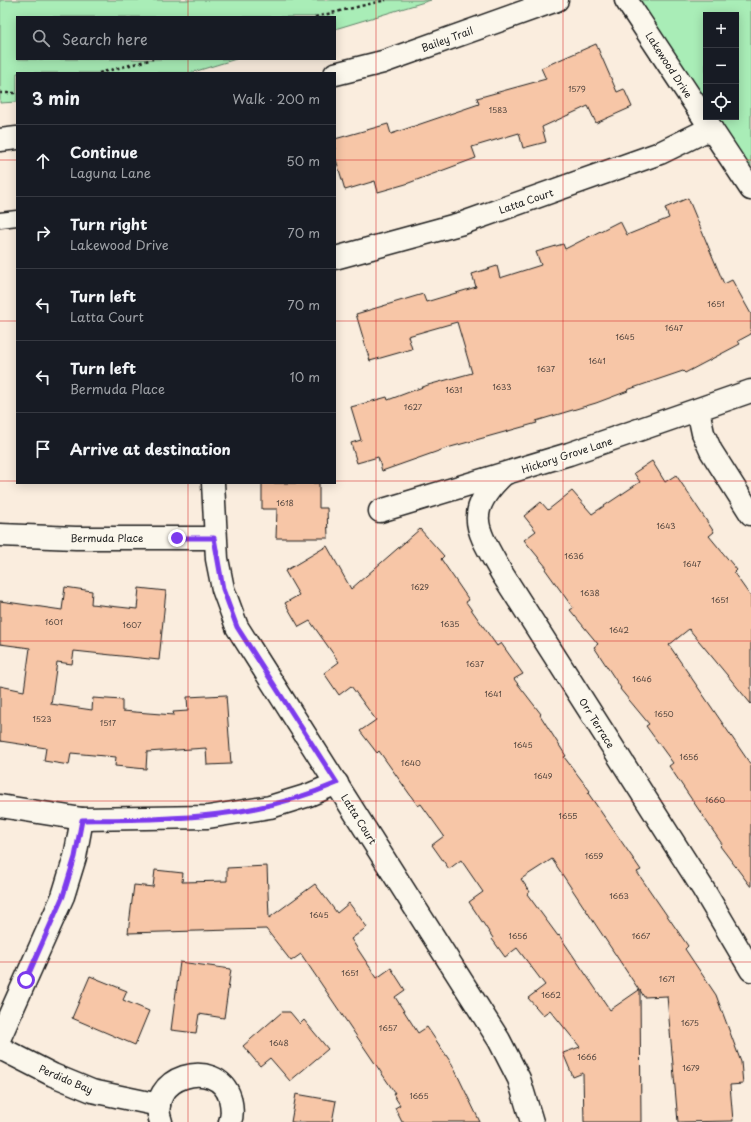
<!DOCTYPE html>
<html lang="en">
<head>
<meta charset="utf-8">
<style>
	:root { --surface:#171b24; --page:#20242c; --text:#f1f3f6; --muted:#9ea1a6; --line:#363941 }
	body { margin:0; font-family:"Playpen Sans",sans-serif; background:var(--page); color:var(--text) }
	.controls { position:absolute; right:12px; top:12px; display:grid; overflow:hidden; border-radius:0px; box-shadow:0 2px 10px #0003 }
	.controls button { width:36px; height:36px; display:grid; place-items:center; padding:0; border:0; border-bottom:1px solid var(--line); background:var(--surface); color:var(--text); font:20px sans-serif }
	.stop { position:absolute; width:12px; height:12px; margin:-9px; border:3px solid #7c3aed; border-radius:50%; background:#fff }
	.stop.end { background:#7c3aed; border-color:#fff; box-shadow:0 1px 4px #0008 }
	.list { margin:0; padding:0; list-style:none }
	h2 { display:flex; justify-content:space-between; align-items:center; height:52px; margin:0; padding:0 16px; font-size:17px }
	h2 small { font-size:13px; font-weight:400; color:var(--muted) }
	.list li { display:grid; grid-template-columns:26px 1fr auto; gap:12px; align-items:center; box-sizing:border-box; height:72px; padding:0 16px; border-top:1px solid var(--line) }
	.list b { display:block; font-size:15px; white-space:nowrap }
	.list p { margin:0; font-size:13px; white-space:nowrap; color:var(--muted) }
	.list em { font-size:13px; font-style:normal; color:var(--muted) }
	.icon { flex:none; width:22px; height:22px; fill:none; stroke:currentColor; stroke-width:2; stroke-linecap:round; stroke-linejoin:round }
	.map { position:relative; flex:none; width:751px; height:1122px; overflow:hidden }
	.search { position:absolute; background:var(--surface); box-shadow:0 2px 10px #0003; left:16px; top:16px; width:320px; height:44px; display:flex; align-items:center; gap:10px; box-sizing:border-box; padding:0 14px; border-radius:0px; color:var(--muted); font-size:15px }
	.panel { position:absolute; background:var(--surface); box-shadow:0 2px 10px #0003; left:16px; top:72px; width:320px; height:412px; border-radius:0px }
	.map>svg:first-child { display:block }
	.green { fill:#a9edb7; stroke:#62846a; fill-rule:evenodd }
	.building { fill:#f7c6a7; stroke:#1c1c1c; fill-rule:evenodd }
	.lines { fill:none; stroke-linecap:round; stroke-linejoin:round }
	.service-casing { stroke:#1c1c1c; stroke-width:17 }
	.minor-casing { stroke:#1c1c1c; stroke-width:25 }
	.tertiary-casing { stroke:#1c1c1c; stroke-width:25 }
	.path { stroke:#1c1c1c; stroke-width:2.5; stroke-dasharray:3 3; stroke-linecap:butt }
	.service { stroke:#fbf7ec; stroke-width:14 }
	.minor { stroke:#fbf7ec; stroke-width:22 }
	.tertiary { stroke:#fbf7ec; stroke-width:22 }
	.route { stroke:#7c3aed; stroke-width:5 }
	.grid { fill:none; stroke:#d62828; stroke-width:1; stroke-opacity:0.55 }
	.labels { text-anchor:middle; stroke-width:3; stroke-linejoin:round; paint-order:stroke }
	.number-label { font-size:8px; fill:#53463f }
	.street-label { font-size:10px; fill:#1c1c1c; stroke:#fbf7ec }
</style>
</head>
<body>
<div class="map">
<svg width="751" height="1122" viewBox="0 0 751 1122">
	<rect width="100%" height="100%" fill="#faedde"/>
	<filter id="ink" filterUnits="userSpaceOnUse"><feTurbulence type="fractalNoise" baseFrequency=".025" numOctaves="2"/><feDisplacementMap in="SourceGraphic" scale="8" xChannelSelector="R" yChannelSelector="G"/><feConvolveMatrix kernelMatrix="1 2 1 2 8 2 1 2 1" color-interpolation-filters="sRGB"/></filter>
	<g filter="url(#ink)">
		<!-- green -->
		<g class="green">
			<polygon points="0,0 431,0 335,29 335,17 17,17 17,59 236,59 190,73 17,73 17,102 0,103"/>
			<path d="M 627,0 L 751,0 L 751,196 ZM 706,15 L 736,15 L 736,117 L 706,117 Z"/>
		</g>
		<!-- building -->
		<g class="building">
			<polygon points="596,44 617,92 624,89 632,107 596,123 588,106 542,127 546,142 523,148 519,133 472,147 476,158 406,184 378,192 375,181 345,190 335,156 335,139 388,124 391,134 479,104 477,98 546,79 541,68"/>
			<polygon points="688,198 724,284 732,280 751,314 751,334 738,341 740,344 685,373 683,371 627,390 628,391 596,403 536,421 537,423 447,448 382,471 378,457 357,463 351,443 361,440 351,407 387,397 388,400 428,385 472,373 457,322 408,336 412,349 370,361 356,314 423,294 426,302 476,287 472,274 497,266 500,278 541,265 536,252 563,244 565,249 620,221 627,235 669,218 665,208"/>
			<polygon points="652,461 665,482 676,475 714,532 709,536 737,570 734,573 751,597 751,704 689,629 669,645 751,765 751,887 720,846 722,844 669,766 673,763 646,726 649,724 620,689 621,688 594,647 598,644 570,610 573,608 545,569 547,568 524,540 536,531 524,516 541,502 548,510 572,491 592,514 640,482 634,473"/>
			<polygon points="262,483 319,483 319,508 327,508 328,538 276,538 277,509 262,509"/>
			<path d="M 420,529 L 444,556 L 441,559 L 469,600 L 466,602 L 497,646 L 501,643 L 523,674 L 514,679 L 541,714 L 540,715 L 566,756 L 564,757 L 590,791 L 588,793 L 641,870 L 637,872 L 688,946 L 685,949 L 716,995 L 741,1062 L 743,1084 L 730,1085 L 733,1121 L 678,1122 L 667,996 L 644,997 L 640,990 L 641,1122 L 584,1122 L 583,1073 L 573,1077 L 563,1053 L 580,1047 L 550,1010 L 543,1015 L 528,998 L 545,985 L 517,948 L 505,957 L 492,939 L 493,938 L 469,902 L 483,892 L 461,860 L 449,869 L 432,845 L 444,836 L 421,804 L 418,806 L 379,751 L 377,753 L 360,731 L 376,720 L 351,686 L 339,695 L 324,673 L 339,662 L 310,621 L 299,627 L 285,603 L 299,595 L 285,571 L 327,546 L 351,589 ZM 552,859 L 639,990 L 610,1010 L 559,935 L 558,936 L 527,894 L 530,892 L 521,879 Z"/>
			<polygon points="65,587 92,591 91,604 137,609 139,588 166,591 159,660 74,651 72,664 57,662 51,704 92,710 93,698 122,700 122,711 174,715 173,712 188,711 187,697 226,695 231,764 207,765 206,748 147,752 146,769 115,766 116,757 71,753 69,765 44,761 46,748 0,741 0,686 24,691 30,648 0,644 0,601 62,610"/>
			<polygon points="267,866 269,918 315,884 337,913 349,903 367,927 351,939 377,978 391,968 405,990 395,997 418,1033 427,1027 452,1064 480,1122 402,1122 395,1108 400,1105 393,1094 395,1093 301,954 291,961 266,929 128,933 134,885 153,887 155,870 183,873 182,882 227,881 227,868"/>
			<polygon points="180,962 231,969 224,1018 199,1014 196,1033 171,1030"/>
			<polygon points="90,976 127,991 123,1000 149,1011 135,1045 72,1018"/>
			<polygon points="282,1012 290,1012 300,1024 304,1020 328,1049 290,1081 270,1058 260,1066 243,1046"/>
			<polygon points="296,1094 336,1101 332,1122 291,1122"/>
		</g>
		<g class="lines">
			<!-- service casing -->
			<g class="service-casing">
				<polyline id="service" points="0,220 17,218"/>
			</g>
			<!-- minor casing -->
			<g class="minor-casing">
				<g id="minor">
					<polyline points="626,0 751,189"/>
					<polyline points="335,258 463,223 660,153 711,128"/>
					<polyline points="698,410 703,433 711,451 751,514"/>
					<path d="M 503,475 C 463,513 477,529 501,572 L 702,887 L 751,970"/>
					<polyline points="213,483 217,559 223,589 237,627 499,1040 519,1079 532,1122"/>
					<polyline points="380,511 569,454 751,391"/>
					<polyline points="0,535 76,538 214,538"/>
					<polyline points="0,806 82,819 208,817 270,807 309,795 337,783"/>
					<polyline points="0,1037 63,896 75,857 82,819"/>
					<polyline points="0,1048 53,1075 92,1091 159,1105"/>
					<path d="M 161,1122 C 144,1077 217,1055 230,1098 C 232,1106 233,1114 230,1122"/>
				</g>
			</g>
			<!-- tertiary casing -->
			<g class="tertiary-casing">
				<g id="tertiary">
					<polyline points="335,74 383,62 557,0"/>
					<polyline points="0,140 17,138"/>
				</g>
			</g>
			<!-- path -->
			<g class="path">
				<polyline points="315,17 386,0"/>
				<polyline points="99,73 153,59"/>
				<polyline points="0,93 17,93"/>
			</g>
			<!-- service -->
			<use href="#service" class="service"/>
			<!-- minor -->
			<use href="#minor" class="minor"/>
			<!-- tertiary -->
			<use href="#tertiary" class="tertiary"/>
		</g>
	</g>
	<g class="lines" filter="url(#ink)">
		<!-- route -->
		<path class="route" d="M 26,980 L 63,896 L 75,857 L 82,820 C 173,819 251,820 337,783 L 237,627 L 223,589 L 214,538 L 177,538"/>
	</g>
	<!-- grid -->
	<path class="grid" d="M 188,0 L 188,17M 376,0 L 376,1122M 563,0 L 563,1122M 188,59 L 188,73M 0,160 L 17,160M 335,160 L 751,160M 0,321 L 17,321M 335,321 L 751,321M 0,481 L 17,481M 335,481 L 751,481M 188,483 L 188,1122M 0,641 L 751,641M 0,801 L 751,801M 0,962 L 751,962"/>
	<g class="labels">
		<!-- number labels -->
		<g class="number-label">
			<text x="577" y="92">1579</text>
			<text x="498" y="113">1583</text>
			<text x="716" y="307">1651</text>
			<text x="674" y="331">1647</text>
			<text x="625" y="340">1645</text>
			<text x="597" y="364">1641</text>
			<text x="546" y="372">1637</text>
			<text x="502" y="390">1633</text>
			<text x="454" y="393">1631</text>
			<text x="413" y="410">1627</text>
			<text x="285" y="506">1618</text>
			<text x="666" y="529">1643</text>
			<text x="574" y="559">1636</text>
			<text x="692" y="567">1647</text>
			<text x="420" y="590">1629</text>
			<text x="590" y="596">1638</text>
			<text x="720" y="603">1651</text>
			<text x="54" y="625">1601</text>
			<text x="450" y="627">1635</text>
			<text x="132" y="628">1607</text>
			<text x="619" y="633">1642</text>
			<text x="475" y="667">1637</text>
			<text x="642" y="682">1646</text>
			<text x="493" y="697">1641</text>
			<text x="664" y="717">1650</text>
			<text x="42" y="722">1523</text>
			<text x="108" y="726">1517</text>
			<text x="523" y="748">1645</text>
			<text x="689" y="760">1656</text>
			<text x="411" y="766">1640</text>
			<text x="543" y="779">1649</text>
			<text x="715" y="803">1660</text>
			<text x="568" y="819">1655</text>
			<text x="594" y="859">1659</text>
			<text x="619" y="899">1663</text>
			<text x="319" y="918">1645</text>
			<text x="518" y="939">1656</text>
			<text x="641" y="939">1667</text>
			<text x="350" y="976">1651</text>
			<text x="667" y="982">1671</text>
			<text x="551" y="998">1662</text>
			<text x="690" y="1026">1675</text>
			<text x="388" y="1031">1657</text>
			<text x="279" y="1046">1648</text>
			<text x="587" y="1060">1666</text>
			<text x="691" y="1071">1679</text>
			<text x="419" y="1099">1665</text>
		</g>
		<!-- street labels -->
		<g class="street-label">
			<text transform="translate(447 39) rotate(-20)" y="4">Bailey Trail</text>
			<text transform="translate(669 65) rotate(57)" y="4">Lakewood Drive</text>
			<text transform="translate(526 201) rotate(-19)" y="4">Latta Court</text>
			<text transform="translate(567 455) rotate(-18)" y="4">Hickory Grove Lane</text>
			<text x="107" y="542">Bermuda Place</text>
			<text transform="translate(597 723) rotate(58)" y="4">Orr Terrace</text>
			<text transform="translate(359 819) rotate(58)" y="4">Latta Court</text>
			<text transform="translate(66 1079) rotate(23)" y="4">Perdido Bay</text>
		</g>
	</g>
</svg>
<div class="controls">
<button>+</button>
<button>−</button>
<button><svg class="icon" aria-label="locate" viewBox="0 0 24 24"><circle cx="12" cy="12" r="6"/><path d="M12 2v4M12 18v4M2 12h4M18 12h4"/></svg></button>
</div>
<div class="stop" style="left:26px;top:980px"></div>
<div class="stop end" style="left:177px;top:538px"></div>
<div class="search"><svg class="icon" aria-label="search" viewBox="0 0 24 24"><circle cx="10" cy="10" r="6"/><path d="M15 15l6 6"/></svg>Search here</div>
<section class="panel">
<h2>3 min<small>Walk · 200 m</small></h2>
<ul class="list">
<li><svg class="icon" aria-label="ahead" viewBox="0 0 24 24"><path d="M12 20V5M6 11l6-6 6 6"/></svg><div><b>Continue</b><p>Laguna Lane</p></div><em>50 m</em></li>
<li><svg class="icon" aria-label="right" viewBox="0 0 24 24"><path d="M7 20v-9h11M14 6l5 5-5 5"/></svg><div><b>Turn right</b><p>Lakewood Drive</p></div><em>70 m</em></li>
<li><svg class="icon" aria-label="left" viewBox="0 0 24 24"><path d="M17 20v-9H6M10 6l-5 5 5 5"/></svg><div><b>Turn left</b><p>Latta Court</p></div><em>70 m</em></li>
<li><svg class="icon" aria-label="left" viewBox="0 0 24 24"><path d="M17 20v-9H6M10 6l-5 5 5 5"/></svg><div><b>Turn left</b><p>Bermuda Place</p></div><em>10 m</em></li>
<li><svg class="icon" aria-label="arrive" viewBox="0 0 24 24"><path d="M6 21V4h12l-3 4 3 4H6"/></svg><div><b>Arrive at destination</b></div></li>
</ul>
</section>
</div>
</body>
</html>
